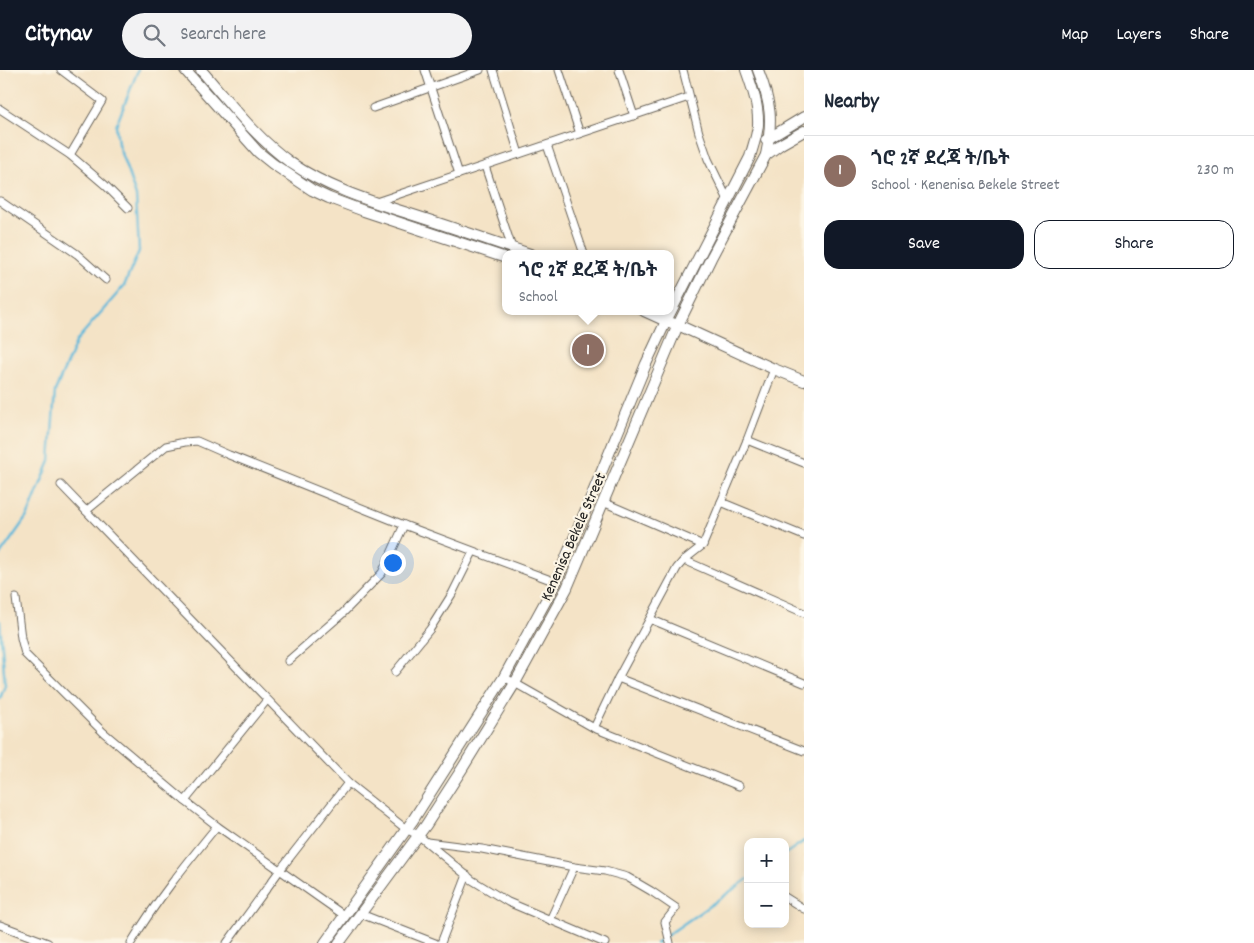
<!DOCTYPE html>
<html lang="en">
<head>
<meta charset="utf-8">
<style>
	:root { --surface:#fff; --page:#f2f2f3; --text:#1f2937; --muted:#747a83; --line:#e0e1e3; --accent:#111827 }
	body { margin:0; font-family:Dekko,"Noto Sans Ethiopic",sans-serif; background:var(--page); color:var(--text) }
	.controls { position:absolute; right:15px; bottom:15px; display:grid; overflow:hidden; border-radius:10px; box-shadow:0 2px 12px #0003 }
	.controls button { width:45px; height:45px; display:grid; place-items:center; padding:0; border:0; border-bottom:1px solid var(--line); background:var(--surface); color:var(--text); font:25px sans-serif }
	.you { position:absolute; left:392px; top:492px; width:18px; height:18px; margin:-12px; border:4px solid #fff; border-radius:50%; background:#1a73e8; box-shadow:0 0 0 8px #1a73e833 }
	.badge { display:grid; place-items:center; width:32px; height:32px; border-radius:50%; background:var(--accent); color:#fff; font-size:16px; font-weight:700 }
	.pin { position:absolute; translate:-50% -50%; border:2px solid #fff; box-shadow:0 1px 5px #0006 }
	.popup { position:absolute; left:502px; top:180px; width:172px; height:65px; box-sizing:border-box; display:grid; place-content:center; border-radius:10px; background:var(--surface); filter:drop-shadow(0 1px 4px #0005); font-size:16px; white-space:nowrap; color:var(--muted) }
	.popup b { font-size:19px; color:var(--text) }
	.popup::after { content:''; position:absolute; left:50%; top:100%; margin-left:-10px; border:10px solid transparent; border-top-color:var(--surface) }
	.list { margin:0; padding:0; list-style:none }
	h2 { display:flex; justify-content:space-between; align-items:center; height:65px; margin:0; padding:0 20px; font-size:21px }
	h2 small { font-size:16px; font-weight:400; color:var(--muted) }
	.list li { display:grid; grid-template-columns:32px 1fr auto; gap:15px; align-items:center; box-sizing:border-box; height:70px; padding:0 20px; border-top:1px solid var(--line) }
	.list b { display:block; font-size:19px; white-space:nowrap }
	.list p { margin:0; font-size:16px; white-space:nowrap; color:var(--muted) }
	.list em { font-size:16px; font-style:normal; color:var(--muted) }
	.actions { display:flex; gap:10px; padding:15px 20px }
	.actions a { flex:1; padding:11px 0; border:1px solid var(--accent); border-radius:15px; text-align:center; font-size:18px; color:var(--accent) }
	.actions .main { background:var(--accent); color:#fff }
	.icon { flex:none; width:28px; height:28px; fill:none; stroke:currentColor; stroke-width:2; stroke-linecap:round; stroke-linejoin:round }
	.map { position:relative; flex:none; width:804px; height:873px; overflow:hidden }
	header { display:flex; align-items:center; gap:30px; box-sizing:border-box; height:70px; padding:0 25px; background:var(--accent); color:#fff }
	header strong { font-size:24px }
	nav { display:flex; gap:28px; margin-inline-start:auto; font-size:18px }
	.search { width:350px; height:45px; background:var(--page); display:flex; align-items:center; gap:12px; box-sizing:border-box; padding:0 18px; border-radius:28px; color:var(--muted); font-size:19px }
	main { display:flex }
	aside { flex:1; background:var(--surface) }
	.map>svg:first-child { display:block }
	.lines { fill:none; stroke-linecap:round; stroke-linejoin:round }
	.stream { stroke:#5cb8da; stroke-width:2.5 }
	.street-casing { stroke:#686258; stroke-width:9 }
	.secondary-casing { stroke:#686258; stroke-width:12 }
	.street { stroke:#fff; stroke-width:7 }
	.secondary { stroke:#fff; stroke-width:10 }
	.labels { text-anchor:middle; stroke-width:4.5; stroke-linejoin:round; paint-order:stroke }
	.street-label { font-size:16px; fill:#1c1c1c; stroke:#fcf5e5 }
</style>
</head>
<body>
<header>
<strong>Citynav</strong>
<div class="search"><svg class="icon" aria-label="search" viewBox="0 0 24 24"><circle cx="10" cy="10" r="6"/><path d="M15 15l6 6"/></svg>Search here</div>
<nav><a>Map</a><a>Layers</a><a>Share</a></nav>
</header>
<main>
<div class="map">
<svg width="804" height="873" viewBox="0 0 804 873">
	<rect width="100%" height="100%" fill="#fcf5e5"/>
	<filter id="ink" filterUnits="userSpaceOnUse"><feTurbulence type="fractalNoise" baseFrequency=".02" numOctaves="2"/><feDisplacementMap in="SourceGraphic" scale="10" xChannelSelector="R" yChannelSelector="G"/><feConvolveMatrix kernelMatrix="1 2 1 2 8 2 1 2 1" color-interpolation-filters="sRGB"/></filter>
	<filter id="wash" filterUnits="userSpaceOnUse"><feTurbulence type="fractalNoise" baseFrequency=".0096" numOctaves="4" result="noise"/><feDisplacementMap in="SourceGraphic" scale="20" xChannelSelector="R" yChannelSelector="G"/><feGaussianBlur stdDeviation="1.12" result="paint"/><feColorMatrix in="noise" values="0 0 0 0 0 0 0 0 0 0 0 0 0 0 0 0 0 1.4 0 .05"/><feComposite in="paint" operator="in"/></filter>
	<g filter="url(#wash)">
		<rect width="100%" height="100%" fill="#f4e3c6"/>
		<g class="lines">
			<!-- stream -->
			<g class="stream">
				<polyline points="0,485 28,445 50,391 55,321 77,270 124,216 139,181 136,126 118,74 116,56 138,0"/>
				<polyline points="0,551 5,615 0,629"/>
				<polyline points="785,784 804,771"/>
				<polyline points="656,873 748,809"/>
			</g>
		</g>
	</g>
	<g filter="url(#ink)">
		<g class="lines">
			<!-- street casing -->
			<g class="street-casing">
				<g id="street">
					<polyline points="61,0 102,31 70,85"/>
					<polyline points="425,0 459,104"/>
					<polyline points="493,0 519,84"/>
					<polyline points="559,0 580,64"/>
					<polyline points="619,0 634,46"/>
					<polyline points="683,0 699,63 708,89 728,130"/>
					<polyline points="373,38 480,0"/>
					<polyline points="0,39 70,85 105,115 128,138"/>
					<polyline points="547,75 584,184"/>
					<polyline points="485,96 512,178"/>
					<polyline points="0,131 77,184 106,210"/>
					<polyline points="376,132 689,27"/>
					<polyline points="747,370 804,393"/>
					<polyline points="61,415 348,713 406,759 418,765 472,810 508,832 605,873"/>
					<polyline points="603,432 703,475"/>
					<polyline points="721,432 804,466"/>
					<polyline points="86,441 166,376 185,372 197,371 229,385 404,455 556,512"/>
					<polyline points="684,490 804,543"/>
					<polyline points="16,528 21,568 25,584 103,662 185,731 217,756 345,846"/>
					<polyline points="650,549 804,613"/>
					<polyline points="288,591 342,544 382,503 404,455"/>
					<polyline points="395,602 430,559 452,524 473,482"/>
					<polyline points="504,607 594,658 739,716"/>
					<polyline points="618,608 804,681"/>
					<polyline points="594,658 618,608 677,498 684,490 703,475 747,370 774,299"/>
					<polyline points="185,731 267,630"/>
					<polyline points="427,772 482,779 574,797 605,801 627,807 651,821 676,838 665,852 670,873"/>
					<polyline points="785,827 804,839"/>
					<polyline points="361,844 435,873"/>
					<polyline points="550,850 574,797"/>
					<polyline points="0,855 48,873"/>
					<path d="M 131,873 C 156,831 186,794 217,756"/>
					<polyline points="227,873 280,800 348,713"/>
					<polyline points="441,873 467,805"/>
				</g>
			</g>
			<!-- secondary casing -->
			<g class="secondary-casing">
				<g id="secondary">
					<polyline points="185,0 258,82 273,94 312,120 329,128 364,141 506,188"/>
					<path d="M 201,0 C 229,32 256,68 291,93 C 326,117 367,130 407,143 C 448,156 489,170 530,184"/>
					<path d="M 758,0 C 771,33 773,50 766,85"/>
					<polyline points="766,70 804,47"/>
					<polyline points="644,241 666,251 678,255 774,299 804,311"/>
					<path d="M 325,873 L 413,750 L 504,607 L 556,512 L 646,294 L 666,251 L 750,87 C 753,76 757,66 758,55 C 759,36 752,17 746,0"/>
					<polyline points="339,873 426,755 462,699 515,613 567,518 678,255 711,188 766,85 781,74 804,61"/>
				</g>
			</g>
			<!-- street -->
			<use href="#street" class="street"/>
			<!-- secondary -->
			<use href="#secondary" class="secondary"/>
		</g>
	</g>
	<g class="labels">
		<!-- street labels -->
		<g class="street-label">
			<text transform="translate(572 466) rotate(-66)" y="6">Kenenisa Bekele Street</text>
		</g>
	</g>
</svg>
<div class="controls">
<button>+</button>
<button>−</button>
</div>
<div class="you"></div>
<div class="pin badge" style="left:588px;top:280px;background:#8d6e63">1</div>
<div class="popup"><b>ጎሮ 2ኛ ደረጃ ት/ቤት</b>School</div>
</div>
<aside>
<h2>Nearby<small></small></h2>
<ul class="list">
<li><span class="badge" style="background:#8d6e63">1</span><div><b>ጎሮ 2ኛ ደረጃ ት/ቤት</b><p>School · Kenenisa Bekele Street</p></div><em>230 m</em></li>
</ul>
<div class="actions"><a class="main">Save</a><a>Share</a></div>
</aside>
</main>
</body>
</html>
